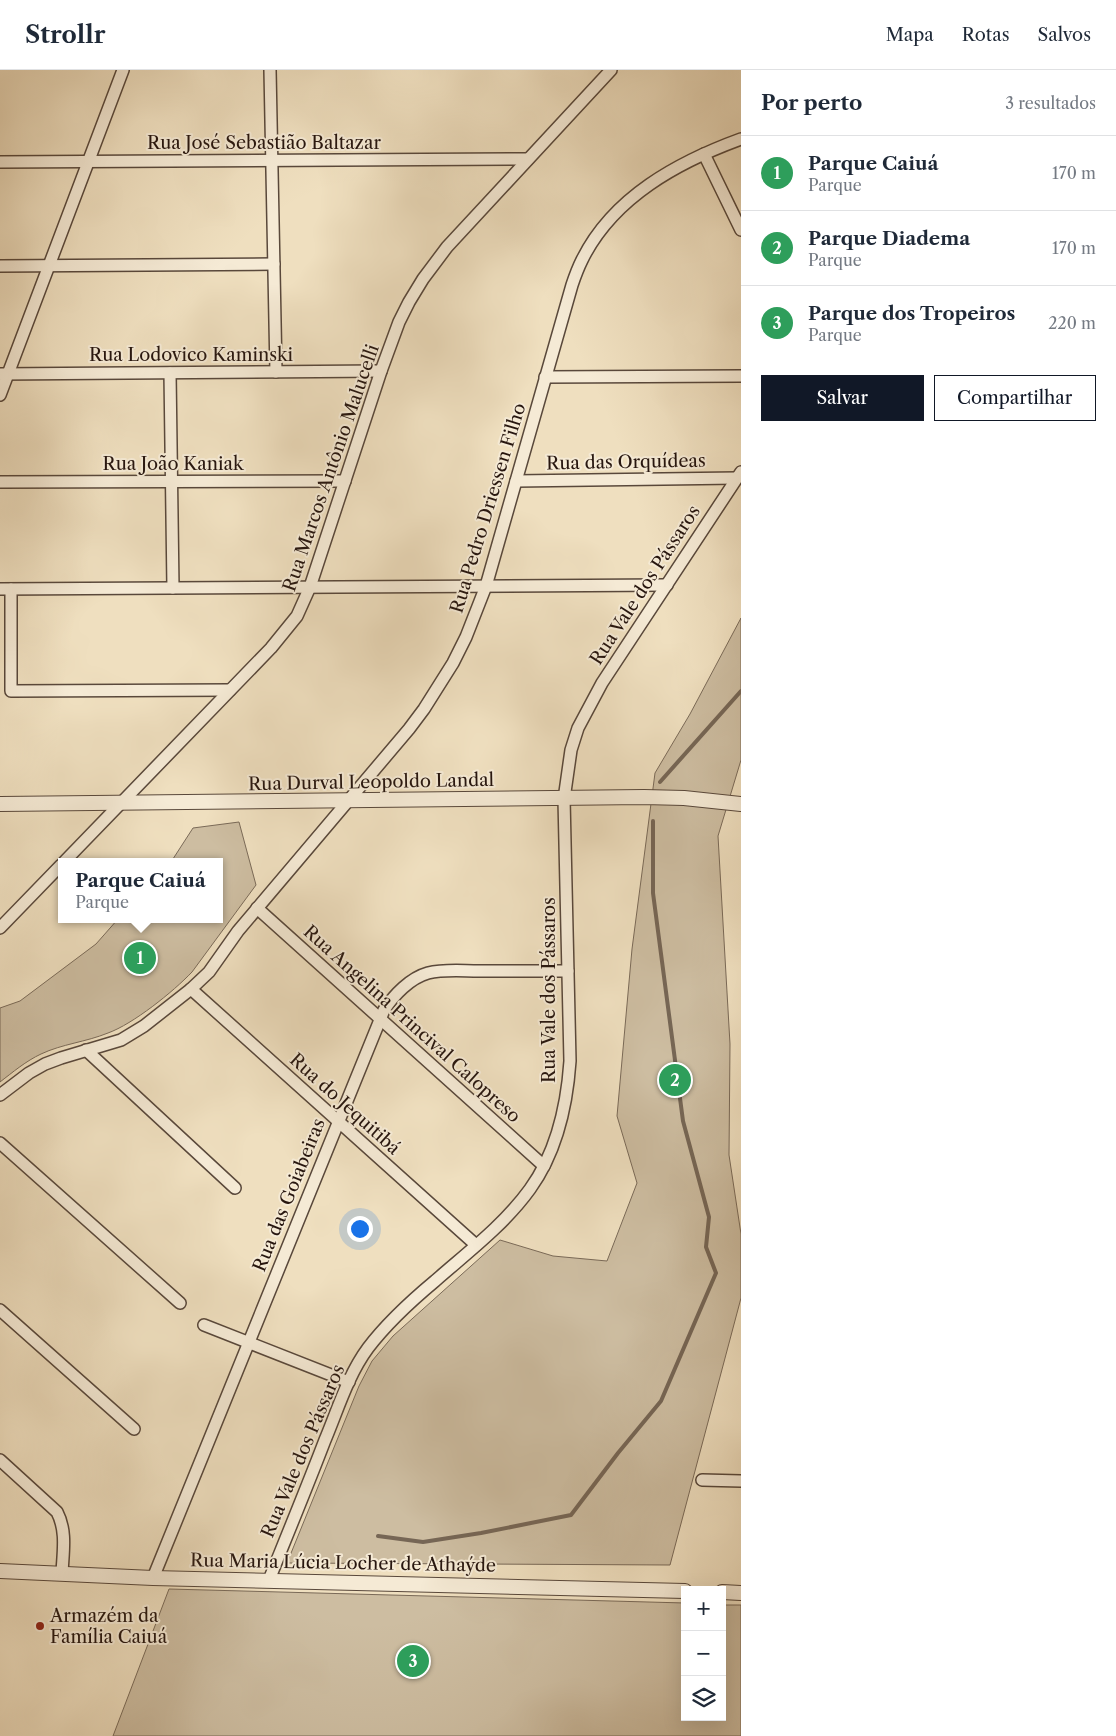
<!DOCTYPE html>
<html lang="pt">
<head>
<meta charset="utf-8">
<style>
	:root { --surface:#fff; --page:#f2f2f3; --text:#1f2937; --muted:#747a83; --line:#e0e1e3; --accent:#111827 }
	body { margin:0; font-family:"Libre Caslon Text",serif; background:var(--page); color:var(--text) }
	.controls { position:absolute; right:15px; bottom:15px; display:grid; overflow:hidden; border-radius:0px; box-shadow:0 5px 20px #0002 }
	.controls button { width:45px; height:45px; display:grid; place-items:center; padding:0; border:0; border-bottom:1px solid var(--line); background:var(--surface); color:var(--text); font:25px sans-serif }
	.you { position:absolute; left:359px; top:1158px; width:18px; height:18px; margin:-12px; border:4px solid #fff; border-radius:50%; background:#1a73e8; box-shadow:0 0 0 8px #1a73e833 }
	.badge { display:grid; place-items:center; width:32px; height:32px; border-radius:50%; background:var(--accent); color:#fff; font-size:16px; font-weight:700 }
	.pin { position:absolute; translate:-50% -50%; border:2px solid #fff; box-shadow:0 1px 5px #0006 }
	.popup { position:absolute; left:58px; top:788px; width:165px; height:65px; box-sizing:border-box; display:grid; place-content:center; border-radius:0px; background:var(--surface); filter:drop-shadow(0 1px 4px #0005); font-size:16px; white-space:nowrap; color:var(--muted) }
	.popup b { font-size:19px; color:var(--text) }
	.popup::after { content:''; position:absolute; left:50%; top:100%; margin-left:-10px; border:10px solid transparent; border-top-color:var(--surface) }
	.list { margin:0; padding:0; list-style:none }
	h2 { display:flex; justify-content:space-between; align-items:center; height:65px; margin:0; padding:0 20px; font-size:21px }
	h2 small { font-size:16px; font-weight:400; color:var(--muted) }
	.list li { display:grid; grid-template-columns:32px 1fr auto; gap:15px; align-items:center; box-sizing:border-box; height:75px; padding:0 20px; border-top:1px solid var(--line) }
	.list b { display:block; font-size:19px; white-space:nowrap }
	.list p { margin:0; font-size:16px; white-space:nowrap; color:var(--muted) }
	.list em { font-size:16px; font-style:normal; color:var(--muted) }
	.actions { display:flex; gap:10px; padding:15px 20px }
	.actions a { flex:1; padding:11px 0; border:1px solid var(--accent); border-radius:0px; text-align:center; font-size:18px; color:var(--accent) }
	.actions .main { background:var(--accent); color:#fff }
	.icon { flex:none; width:28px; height:28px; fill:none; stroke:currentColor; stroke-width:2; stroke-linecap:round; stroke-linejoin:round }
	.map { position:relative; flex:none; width:741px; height:1666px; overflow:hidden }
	header { display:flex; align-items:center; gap:30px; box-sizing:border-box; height:70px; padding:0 25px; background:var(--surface); border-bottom:1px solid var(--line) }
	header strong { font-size:24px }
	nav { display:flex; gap:28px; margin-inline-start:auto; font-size:18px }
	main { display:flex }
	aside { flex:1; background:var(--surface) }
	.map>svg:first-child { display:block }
	.green { fill:#cdbda1; stroke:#7a6a58 }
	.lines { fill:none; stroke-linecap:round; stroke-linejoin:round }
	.stream { stroke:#766655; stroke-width:4 }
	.minor-casing { stroke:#59483b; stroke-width:14 }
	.tertiary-casing { stroke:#59483b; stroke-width:16 }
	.minor { stroke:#f5ead5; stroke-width:11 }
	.tertiary { stroke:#f5ead5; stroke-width:14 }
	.poi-dot { fill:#8f2418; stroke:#f5ead5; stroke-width:2 }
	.labels { text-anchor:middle; stroke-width:4; stroke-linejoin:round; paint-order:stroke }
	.street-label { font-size:18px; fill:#27160f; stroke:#f5ead5 }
	.poi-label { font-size:18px; fill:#27160f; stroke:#f5ead5; text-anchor:start }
</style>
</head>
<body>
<header>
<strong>Strollr</strong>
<nav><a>Mapa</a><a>Rotas</a><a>Salvos</a></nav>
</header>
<main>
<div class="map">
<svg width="741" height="1666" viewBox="0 0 741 1666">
	<rect width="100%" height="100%" fill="#efdfbf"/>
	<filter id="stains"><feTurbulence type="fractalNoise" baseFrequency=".004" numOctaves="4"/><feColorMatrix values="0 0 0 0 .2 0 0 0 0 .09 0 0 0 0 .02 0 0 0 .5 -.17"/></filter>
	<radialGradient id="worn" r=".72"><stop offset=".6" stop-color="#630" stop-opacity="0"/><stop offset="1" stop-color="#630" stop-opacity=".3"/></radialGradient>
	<!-- green -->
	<g class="green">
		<polygon points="741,548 741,690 718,766 730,974 729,1085 741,1164 741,1228 670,1495 287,1493 359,1316 372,1291 393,1266 500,1170 553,1186 607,1191 637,1113 617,1046 632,879 655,703 690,644"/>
		<path d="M 239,752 L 256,815 L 192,902 C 173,922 133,954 108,963 C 86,972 62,974 41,984 C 26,991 13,1002 0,1012 L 0,938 L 20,931 L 96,874 L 118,849 L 219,849 L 219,792 L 171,792 L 193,758 Z"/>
		<polygon points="169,1519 685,1533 685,1647 722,1647 722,1535 741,1535 741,1666 113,1666"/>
	</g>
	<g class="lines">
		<!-- stream -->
		<g class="stream">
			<polyline points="660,712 741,621"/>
			<polyline points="378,1466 423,1472 481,1463 571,1445 618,1383 661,1331 716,1203 706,1177 709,1147 683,1051 653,823 653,751"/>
		</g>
		<!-- minor casing -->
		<g class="minor-casing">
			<g id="minor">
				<polyline points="270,0 276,302"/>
				<polyline points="704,84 741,160"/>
				<polyline points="0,92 528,89"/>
				<polyline points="0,196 274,194"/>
				<polyline points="170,303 173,518"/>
				<polyline points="0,304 381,301"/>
				<polyline points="545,307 741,306"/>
				<polyline points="0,325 123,0"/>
				<polyline points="516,411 737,408"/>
				<polyline points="0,412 345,411"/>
				<polyline points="0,519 667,515"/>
				<polyline points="11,519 11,621 230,620"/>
				<polyline points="64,792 271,578 297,546 310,517 381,301 399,252 409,232 423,209 447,177 611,0"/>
				<polyline points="257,838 544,1096"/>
				<polyline points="0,858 61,795"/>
				<polyline points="191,919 476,1175"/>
				<polyline points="86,980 235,1118"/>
				<path d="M 0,1025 L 29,1003 L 45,994 L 61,988 L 121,970 L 144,956 L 191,919 L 209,902 L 238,861 L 409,659 L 424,639 L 453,593 L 466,567 L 486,516 L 572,215 C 575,206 578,198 582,190 C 613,127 678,92 741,69"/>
				<polyline points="0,1073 180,1233"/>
				<polyline points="0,1240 134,1359"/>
				<polyline points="204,1255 349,1312"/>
				<path d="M 0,1390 L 57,1442 C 67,1461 63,1482 62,1503"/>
				<polyline points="702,1410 741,1411"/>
				<path d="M 153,1508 L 384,940 C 394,925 410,908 428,903 C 444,899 462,901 479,901 C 508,901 538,901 568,901"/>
				<path d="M 269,1510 C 288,1463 307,1417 325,1370 C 338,1339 348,1305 368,1278 C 387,1253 411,1231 435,1211 C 468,1182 504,1155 530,1119 C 556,1083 567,1035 570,991 L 564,729 L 571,680 L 578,658 L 602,613 L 741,402"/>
			</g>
		</g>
		<!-- tertiary casing -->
		<g class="tertiary-casing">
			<g id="tertiary">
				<polyline points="0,734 644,727 684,728 741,734"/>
				<polyline points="0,1501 153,1508 685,1521"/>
				<polyline points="722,1522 741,1523"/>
			</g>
		</g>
		<!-- minor -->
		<use href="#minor" class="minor"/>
		<!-- tertiary -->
		<use href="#tertiary" class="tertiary"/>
	</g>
	<!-- markers -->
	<circle class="poi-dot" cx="40" cy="1556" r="5"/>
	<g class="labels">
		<!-- street labels -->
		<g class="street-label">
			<text x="264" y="79">Rua José Sebastião Baltazar</text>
			<text x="191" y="291">Rua Lodovico Kaminski</text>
			<text transform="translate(626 392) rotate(-1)" y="6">Rua das Orquídeas</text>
			<text x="173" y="400">Rua João Kaniak</text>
			<text transform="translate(331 398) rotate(-71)" y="6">Rua Marcos Antônio Malucelli</text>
			<text transform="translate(488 438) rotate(-73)" y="6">Rua Pedro Driessen Filho</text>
			<text transform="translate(645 515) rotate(-57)" y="6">Rua Vale dos Pássaros</text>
			<text transform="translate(371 712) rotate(-1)" y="6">Rua Durval Leopoldo Landal</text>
			<text transform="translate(549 920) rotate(-90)" y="6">Rua Vale dos Pássaros</text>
			<text transform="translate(412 954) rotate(42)" y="6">Rua Angelina Princival Calopreso</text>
			<text transform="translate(345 1034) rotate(42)" y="6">Rua do Jequitibá</text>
			<text transform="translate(289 1125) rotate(-68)" y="6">Rua das Goiabeiras</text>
			<text transform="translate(303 1381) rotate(-67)" y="6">Rua Vale dos Pássaros</text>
			<text transform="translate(343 1493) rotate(1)" y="6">Rua Maria Lúcia Locher de Athaýde</text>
		</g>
		<!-- poi labels -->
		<g class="poi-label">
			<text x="50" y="1552">Armazém da<tspan x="50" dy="21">Família Caiuá</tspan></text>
		</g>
	</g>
	<rect width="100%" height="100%" filter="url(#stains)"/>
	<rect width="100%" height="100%" fill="url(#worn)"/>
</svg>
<div class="controls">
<button>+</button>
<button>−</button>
<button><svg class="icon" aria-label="layers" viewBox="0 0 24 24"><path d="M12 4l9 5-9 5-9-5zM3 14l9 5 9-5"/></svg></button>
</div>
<div class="you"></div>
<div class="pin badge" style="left:140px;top:888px;background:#2e9e5b">1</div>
<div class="popup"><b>Parque Caiuá</b>Parque</div>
<div class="pin badge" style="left:675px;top:1010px;background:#2e9e5b">2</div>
<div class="pin badge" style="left:413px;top:1591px;background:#2e9e5b">3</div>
</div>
<aside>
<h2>Por perto<small>3 resultados</small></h2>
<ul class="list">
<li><span class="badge" style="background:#2e9e5b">1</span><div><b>Parque Caiuá</b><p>Parque</p></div><em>170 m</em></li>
<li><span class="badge" style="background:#2e9e5b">2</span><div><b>Parque Diadema</b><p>Parque</p></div><em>170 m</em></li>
<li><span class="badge" style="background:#2e9e5b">3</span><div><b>Parque dos Tropeiros</b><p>Parque</p></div><em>220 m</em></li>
</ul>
<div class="actions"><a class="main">Salvar</a><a>Compartilhar</a></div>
</aside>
</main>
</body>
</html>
